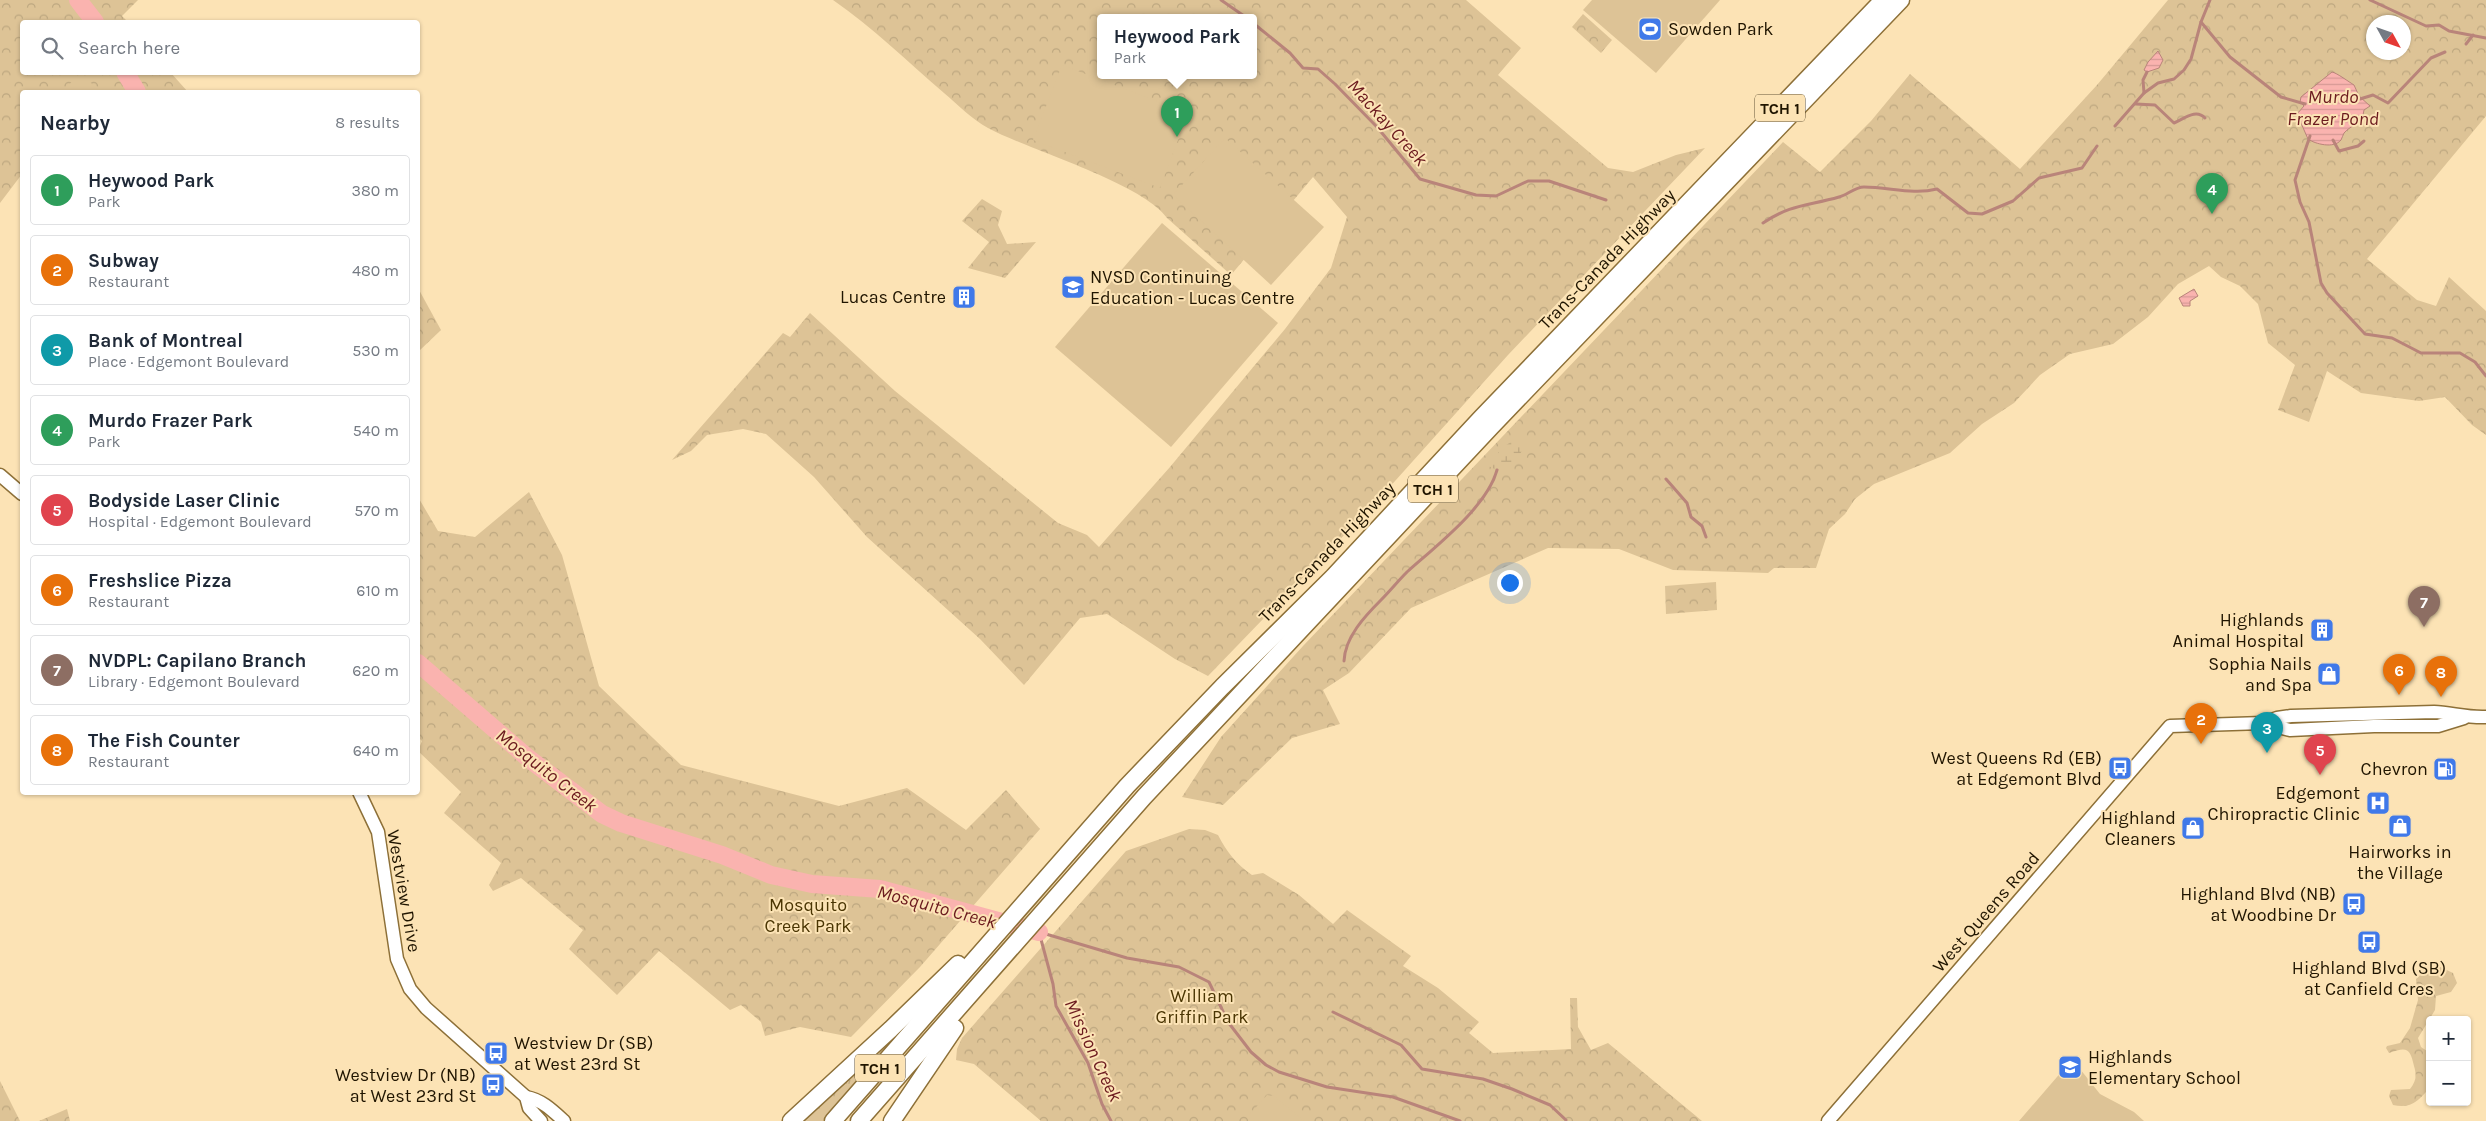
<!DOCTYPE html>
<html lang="en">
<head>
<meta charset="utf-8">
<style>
	:root { --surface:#fff; --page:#f6f6f7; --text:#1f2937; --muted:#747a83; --line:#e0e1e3; --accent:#d93025 }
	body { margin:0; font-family:Karla,sans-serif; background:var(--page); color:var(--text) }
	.controls { position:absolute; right:15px; bottom:15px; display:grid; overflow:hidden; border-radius:5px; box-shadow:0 1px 4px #0004 }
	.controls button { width:45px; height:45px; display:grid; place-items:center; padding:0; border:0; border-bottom:1px solid var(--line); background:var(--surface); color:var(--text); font:25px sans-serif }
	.compass { position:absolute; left:2366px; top:15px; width:45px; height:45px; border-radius:50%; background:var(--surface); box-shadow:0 1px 4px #0004; rotate:130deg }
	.you { position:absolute; left:1509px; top:582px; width:18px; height:18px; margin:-12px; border:4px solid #fff; border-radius:50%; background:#1a73e8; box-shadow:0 0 0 8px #1a73e833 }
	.badge { display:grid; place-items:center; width:32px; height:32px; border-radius:50%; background:var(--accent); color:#fff; font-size:16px; font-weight:700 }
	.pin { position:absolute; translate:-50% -41px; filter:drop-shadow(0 1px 2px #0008) }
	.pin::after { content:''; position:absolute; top:26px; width:18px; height:15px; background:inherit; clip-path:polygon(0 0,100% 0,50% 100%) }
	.popup { position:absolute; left:1097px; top:14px; width:160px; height:65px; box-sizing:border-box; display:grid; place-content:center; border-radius:5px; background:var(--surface); filter:drop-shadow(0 1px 4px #0005); font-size:16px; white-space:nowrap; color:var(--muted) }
	.popup b { font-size:19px; color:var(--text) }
	.popup::after { content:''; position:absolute; left:50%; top:100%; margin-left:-10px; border:10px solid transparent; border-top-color:var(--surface) }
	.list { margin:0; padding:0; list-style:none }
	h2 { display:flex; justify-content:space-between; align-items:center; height:65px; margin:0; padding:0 20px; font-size:21px }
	h2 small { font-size:16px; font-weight:400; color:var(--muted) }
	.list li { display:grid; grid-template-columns:32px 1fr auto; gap:15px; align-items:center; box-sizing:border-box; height:70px; margin:0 10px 10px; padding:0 10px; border:1px solid var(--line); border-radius:5px }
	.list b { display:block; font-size:19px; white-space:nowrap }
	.list p { margin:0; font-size:16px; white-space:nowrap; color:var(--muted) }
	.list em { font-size:16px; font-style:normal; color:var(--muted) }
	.icon { flex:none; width:28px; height:28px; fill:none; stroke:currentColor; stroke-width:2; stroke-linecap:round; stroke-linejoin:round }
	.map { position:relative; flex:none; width:2486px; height:1121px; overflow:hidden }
	.search { position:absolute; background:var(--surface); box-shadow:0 1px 4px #0004; left:20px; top:20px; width:400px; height:55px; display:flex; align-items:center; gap:12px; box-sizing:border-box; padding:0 18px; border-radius:5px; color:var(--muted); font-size:19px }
	.panel { position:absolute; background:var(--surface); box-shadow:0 1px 4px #0004; left:20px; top:90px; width:400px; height:705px; border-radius:5px }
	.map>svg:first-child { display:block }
	.grass { fill:url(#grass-tufts) }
	.forest { fill:url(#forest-crowns); fill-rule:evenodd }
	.wetland { fill:url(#wetland-marsh) }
	.pitch { fill:#ddc396 }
	.water { fill:url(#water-rules); stroke:#b9847a }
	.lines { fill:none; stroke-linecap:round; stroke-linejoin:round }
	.stream { stroke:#b9847a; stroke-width:3 }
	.river { stroke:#fab3af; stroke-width:18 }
	.secondary-casing { stroke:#8d7038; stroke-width:15 }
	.motorway-casing { stroke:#8d7038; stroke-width:19 }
	.secondary { stroke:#fff; stroke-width:12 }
	.motorway { stroke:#fff; stroke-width:16 }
	.labels { text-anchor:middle; stroke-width:4; stroke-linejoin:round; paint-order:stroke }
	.shield { fill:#fce3b5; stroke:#625336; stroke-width:1 }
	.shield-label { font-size:16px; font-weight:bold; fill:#201500 }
	.poi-label { font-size:18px; fill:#201500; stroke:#fce3b5; text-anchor:end }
	.street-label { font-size:18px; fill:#201500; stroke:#fce3b5 }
	.park-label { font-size:18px; fill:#4a3503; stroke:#fce3b5 }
	.water-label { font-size:19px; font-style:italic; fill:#6c1b1f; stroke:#fce3b5 }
</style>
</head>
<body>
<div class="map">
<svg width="2486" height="1121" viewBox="0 0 2486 1121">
	<defs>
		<pattern id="grass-tufts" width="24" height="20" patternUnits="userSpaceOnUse" patternTransform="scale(1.25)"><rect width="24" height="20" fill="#ddc396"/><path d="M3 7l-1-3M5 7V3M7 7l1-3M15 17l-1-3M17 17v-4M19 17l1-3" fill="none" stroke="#bda780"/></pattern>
		<pattern id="forest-crowns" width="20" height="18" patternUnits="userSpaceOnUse" patternTransform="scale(1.25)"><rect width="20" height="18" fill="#ddc396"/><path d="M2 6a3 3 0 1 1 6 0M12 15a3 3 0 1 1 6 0" fill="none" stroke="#bda780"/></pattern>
		<pattern id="wetland-marsh" width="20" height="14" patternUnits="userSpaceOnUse" patternTransform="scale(1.25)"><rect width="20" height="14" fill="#ddc396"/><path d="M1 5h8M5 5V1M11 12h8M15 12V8" fill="none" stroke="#bda780"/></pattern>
		<pattern id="water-rules" width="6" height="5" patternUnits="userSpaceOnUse" patternTransform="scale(1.25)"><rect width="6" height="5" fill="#fab3af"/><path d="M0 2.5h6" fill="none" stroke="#d69995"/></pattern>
	</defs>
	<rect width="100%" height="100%" fill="#fce3b5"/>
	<!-- grass -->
	<polygon class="grass" points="892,1036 898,1039 866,1078 823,1121 804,1121"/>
	<!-- forest -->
	<g class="forest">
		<polygon points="0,0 138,0 122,16 128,22 22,22 22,72 171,73 188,92 22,92 22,174 0,203"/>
		<path d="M 833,0 L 1466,0 L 1521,48 L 1498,75 L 1608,168 L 1633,172 L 1676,155 L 1705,148 L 1508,355 L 1378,500 L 1208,676 L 1175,659 L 1107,614 L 1080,618 L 1024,685 L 980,639 L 867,537 L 814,477 L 766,434 L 743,429 L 707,435 L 691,451 L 672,460 L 783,333 L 790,337 L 810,313 L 895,391 L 1058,523 L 1087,535 L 1099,547 L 1170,467 L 1285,329 L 1331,268 L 1347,217 L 1313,177 L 1231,275 L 1167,218 C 1142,183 1031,151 988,128 C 972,119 958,105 944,93 C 908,62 872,27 833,0 ZM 1101,18 L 1253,18 L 1253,76 L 1101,76 Z"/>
		<path d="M 2168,0 L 2486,0 L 2486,116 L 2367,259 L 2417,300 L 2436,306 L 2449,277 L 2486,311 L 2486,435 L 2472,425 L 2445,397 L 2419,401 L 2361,393 L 2327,371 L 2309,422 L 2278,410 L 2295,365 L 2268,343 L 2258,304 L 2240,286 L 2221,277 L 2209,266 L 2178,284 L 2148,317 L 2113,344 L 2070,354 L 2040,375 L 2014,403 L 1982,424 L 1950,453 L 1874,484 L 1855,499 L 1845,514 L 1829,529 L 1816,568 L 1774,568 L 1768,573 L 1673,570 L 1619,549 L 1548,548 L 1411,608 L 1349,673 L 1323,690 L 1340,724 L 1292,738 L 1223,805 L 1182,797 L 1221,737 L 1303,646 L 1783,142 L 1820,172 L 1871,121 L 1910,74 L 2020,169 L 2097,85 ZM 2374,22 L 2404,22 L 2404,52 L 2374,52 Z"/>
		<polygon points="1583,14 1612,40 1601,53 1572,27"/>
		<polygon points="982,199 1002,211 998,225 1007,244 1036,242 1005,278 968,268 989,242 962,221"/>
		<polygon points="418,288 441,330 418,352"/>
		<polygon points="529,492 562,555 599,686 681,765 839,806 907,788 966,830 1006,790 1040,829 920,967 851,1037 800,1027 765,1036 761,1022 741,1005 730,1010 659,951 617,995 569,949 583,930 521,878 493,891 489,885 501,863 444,813 461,792 418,751 422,741 418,737 418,497 438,531 475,537"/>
		<polygon points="1716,582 1717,610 1666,614 1665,586"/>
		<path d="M 1189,829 L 1205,830 L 1218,835 C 1227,852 1236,864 1252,875 L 1263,873 L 1299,895 L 1333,924 L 1347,910 L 1411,956 L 1403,966 L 1438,988 L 1479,1022 L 1469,1033 L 1493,1053 L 1571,1049 L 1570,998 L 1577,998 L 1578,1027 L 1591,1050 L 1608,1043 L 1702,1121 L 1041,1121 L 974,1064 L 956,1060 L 957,1049 L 962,1038 L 1126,851 Z"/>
		<path d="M 2436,965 L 2453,973 L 2457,983 L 2451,992 L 2436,996 L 2435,1010 L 2418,1038 L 2421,1047 L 2430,1053 L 2430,1087 C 2419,1101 2411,1109 2393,1105 L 2389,1096 L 2391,1090 L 2410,1089 C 2416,1081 2417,1076 2414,1066 C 2410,1049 2408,1046 2389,1053 L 2386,1048 L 2387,1046 L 2400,1043 L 2410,1028 L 2418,1000 L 2416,979 L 2427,968 Z"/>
		<polygon points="0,1081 20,1121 0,1121"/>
		<polygon points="67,1109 70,1121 39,1121"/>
	</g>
	<!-- wetland -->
	<path class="wetland" d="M 1519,437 L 1527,437 C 1525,453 1504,480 1488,465 L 1503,447 Z"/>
	<!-- pitch -->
	<g class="pitch">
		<polygon points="1592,0 1720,0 1656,73 1583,10"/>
		<polygon points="1062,65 1188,113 1160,188 1033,140"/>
		<polygon points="80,73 101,92 64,92 63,91"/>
		<polygon points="1225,138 1324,227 1271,285 1173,195"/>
		<polygon points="1162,223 1278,323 1171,447 1055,347"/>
		<polygon points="2071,1067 2080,1069 2100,1094 2134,1112 2144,1121 2019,1121 2063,1070"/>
		<polygon points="1267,1095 1274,1096 1304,1121 1250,1121 1249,1115"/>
	</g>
	<!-- water -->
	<g class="water">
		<polygon points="2158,51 2163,60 2159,68 2147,72 2144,70 2148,62"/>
		<path d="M 2332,72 C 2337,73 2349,82 2354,85 L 2359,96 L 2370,106 L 2364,110 C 2363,123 2351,125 2344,133 C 2343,135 2342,138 2341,140 C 2334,149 2315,144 2308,139 L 2297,114 L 2304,106 L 2300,102 L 2301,97 Z"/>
		<polygon points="2194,289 2198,296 2190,301 2190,306 2183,306 2179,298"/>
	</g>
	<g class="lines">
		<!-- stream -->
		<g class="stream">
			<polyline points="1221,0 1247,18"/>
			<polyline points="2370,0 2426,26 2439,25 2449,31 2486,38"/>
			<polyline points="2201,22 2230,57 2281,97 2305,104"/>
			<polyline points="1253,23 1290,53 1303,68 1318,69 1335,84 1377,127 1420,179 1476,195 1496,196 1528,181 1549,181 1606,200"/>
			<polyline points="2466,44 2473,35"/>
			<polyline points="2144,93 2143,80 2147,72"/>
			<polyline points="2360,99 2373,95 2388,103 2431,58 2445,52"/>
			<path d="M 2136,104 L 2155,105 L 2174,123 C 2184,119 2196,108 2205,118"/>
			<polyline points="2115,126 2144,93 2158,83 2174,79 2184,70 2191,59 2201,22 2210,0"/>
			<polyline points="2310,136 2295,180 2300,202 2309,222 2321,283 2327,293 2365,334 2392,338 2421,353 2460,353 2475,362 2486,376"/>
			<polyline points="2333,140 2339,151 2358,146 2364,141"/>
			<path d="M 1763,223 C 1791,204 1808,206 1839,197 C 1847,195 1855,187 1864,187 C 1889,187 1913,195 1937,189 L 1968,213 L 1982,214 L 2013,201 L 2039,178 L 2082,168 L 2097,146"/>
			<polyline points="1666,479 1687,503 1691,517 1702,526 1706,537"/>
			<path d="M 1344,661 C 1345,637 1365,616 1381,600 C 1390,591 1398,581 1407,572 C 1436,546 1487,507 1497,470"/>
			<polyline points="1039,932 1127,958 1179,967 1209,982 1228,1022 1251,1052 1266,1065 1279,1072 1327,1087 1393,1097 1460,1121"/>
			<polyline points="1039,932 1053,984 1056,1006 1088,1063 1102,1104 1111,1121"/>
			<polyline points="1333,1012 1401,1045 1422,1069 1483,1079 1512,1089 1550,1105 1566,1120"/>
		</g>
		<!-- river -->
		<g class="river">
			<polyline points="78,0 95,22"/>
			<polyline points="125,72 137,92"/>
			<polyline points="418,663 528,758 602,814 621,823 722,855 771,875 812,884 880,889 1039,932"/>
		</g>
		<!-- secondary casing -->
		<g class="secondary-casing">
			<g id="secondary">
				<polyline points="0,475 22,494"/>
				<path d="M 2263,723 L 2277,718 L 2291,716 L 2434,712 C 2452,713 2468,718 2486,717"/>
				<polyline points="359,792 378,832 397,959 410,989 426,1008 526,1097 529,1108 541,1121"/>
				<path d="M 526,1097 C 542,1100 552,1110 564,1121"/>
				<polyline points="1828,1121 2170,726 2263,723 2290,730 2374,726 2438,726 2464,718"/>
			</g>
		</g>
		<!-- motorway casing -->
		<g class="motorway-casing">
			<g id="motorway">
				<polyline points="791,1121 891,1029 958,964"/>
				<polyline points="833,1121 1127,786 1222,687 1333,577 1481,418 1883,0"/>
				<polyline points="859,1121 1144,797 1491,427 1901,0"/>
				<polyline points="892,1121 955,1028"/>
			</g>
		</g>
		<!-- secondary -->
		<use href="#secondary" class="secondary"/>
		<!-- motorway -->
		<use href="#motorway" class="motorway"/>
	</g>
	<!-- icons -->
	<defs>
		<g id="stadium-square" transform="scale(1.25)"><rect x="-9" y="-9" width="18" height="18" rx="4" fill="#4079e9" stroke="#fce3b5"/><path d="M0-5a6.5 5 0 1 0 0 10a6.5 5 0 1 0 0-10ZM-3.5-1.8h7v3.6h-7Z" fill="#fff"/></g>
		<g id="school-square" transform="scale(1.25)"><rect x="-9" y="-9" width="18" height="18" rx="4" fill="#4079e9" stroke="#fce3b5"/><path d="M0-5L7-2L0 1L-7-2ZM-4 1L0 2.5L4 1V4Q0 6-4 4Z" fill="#fff"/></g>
		<g id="building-square" transform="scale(1.25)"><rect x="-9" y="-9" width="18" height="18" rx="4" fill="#4079e9" stroke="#fce3b5"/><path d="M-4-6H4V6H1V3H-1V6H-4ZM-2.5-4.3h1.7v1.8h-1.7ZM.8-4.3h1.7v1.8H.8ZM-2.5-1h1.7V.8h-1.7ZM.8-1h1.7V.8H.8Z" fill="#fff"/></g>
		<g id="shop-square" transform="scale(1.25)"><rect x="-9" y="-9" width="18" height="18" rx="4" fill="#4079e9" stroke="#fce3b5"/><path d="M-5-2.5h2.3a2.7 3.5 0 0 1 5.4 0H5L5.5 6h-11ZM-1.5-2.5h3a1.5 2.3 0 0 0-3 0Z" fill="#fff"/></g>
		<g id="bus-square" transform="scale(1.25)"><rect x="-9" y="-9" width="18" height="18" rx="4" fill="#4079e9" stroke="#fce3b5"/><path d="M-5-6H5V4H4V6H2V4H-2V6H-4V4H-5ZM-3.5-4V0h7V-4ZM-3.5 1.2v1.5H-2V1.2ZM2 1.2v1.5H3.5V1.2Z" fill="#fff"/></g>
		<g id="fuel-square" transform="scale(1.25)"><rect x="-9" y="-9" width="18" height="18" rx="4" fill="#4079e9" stroke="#fce3b5"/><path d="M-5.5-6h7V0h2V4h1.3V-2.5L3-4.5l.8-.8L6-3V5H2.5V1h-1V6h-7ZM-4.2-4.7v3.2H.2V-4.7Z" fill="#fff"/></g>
		<g id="hospital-square" transform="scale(1.25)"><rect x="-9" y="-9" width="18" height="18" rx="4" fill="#4079e9" stroke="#fce3b5"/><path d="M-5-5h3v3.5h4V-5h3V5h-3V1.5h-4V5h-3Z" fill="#fff"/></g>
	</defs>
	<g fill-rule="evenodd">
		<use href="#stadium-square" x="1650" y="29"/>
		<use href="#school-square" x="1073" y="287"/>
		<use href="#building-square" x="964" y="297"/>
		<use href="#building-square" x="2322" y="630"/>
		<use href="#shop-square" x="2329" y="674"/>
		<use href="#bus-square" x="2120" y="768"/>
		<use href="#fuel-square" x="2445" y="769"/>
		<use href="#hospital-square" x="2378" y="803"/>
		<use href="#shop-square" x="2400" y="826"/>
		<use href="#shop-square" x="2193" y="828"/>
		<use href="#bus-square" x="2354" y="904"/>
		<use href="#bus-square" x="2369" y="942"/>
		<use href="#bus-square" x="496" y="1053"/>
		<use href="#school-square" x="2070" y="1067"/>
		<use href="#bus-square" x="493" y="1085"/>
	</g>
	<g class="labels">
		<!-- shield labels -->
		<g class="shield">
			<rect x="1755" y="94.5" width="50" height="27" rx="4"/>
			<rect x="1408" y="475.5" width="50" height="27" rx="4"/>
			<rect x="855" y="1054.5" width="50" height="27" rx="4"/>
		</g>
		<g class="shield-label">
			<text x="1780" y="114">TCH 1</text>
			<text x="1433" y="495">TCH 1</text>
			<text x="880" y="1074">TCH 1</text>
		</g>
		<!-- poi labels -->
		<g class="poi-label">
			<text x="1668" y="35" text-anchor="start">Sowden Park</text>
			<text x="1090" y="283" text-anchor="start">NVSD Continuing<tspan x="1090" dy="21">Education - Lucas Centre</tspan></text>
			<text x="946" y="303">Lucas Centre</text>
			<text x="2304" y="626">Highlands<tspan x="2304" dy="21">Animal Hospital</tspan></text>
			<text x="2312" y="670">Sophia Nails<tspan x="2312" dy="21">and Spa</tspan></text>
			<text x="2102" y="764">West Queens Rd (EB)<tspan x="2102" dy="21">at Edgemont Blvd</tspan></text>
			<text x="2428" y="775">Chevron</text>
			<text x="2360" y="799">Edgemont<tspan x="2360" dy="21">Chiropractic Clinic</tspan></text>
			<text x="2176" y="824">Highland<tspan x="2176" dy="21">Cleaners</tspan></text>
			<text x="2400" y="858" text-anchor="middle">Hairworks in<tspan x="2400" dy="21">the Village</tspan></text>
			<text x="2336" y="900">Highland Blvd (NB)<tspan x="2336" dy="21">at Woodbine Dr</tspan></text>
			<text x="2369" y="974" text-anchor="middle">Highland Blvd (SB)<tspan x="2369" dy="21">at Canfield Cres</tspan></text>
			<text x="514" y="1049" text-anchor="start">Westview Dr (SB)<tspan x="514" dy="21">at West 23rd St</tspan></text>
			<text x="2088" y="1063" text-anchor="start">Highlands<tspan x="2088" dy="21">Elementary School</tspan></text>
			<text x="476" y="1081">Westview Dr (NB)<tspan x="476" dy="21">at West 23rd St</tspan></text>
		</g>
		<!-- street labels -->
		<g class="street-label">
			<text transform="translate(1607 259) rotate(-46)" y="6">Trans-Canada Highway</text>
			<text transform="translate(1327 552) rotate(-46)" y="6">Trans-Canada Highway</text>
			<text transform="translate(404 891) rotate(80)" y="6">Westview Drive</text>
			<text transform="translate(1986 912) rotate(-49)" y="6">West Queens Road</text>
		</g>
		<!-- park labels -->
		<g class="park-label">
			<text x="808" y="911">Mosquito<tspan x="808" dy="21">Creek Park</tspan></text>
			<text x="1202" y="1002">William<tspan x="1202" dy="21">Griffin Park</tspan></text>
		</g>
		<!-- water labels -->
		<g class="water-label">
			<text x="2333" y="103">Murdo<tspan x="2333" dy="22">Frazer Pond</tspan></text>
			<text transform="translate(1388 122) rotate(48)" y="7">Mackay Creek</text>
			<text transform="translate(547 770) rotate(38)" y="7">Mosquito Creek</text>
			<text transform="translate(937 906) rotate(15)" y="7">Mosquito Creek</text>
			<text transform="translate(1094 1050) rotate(65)" y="7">Mission Creek</text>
		</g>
	</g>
</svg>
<div class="controls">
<button>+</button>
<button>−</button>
</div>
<svg class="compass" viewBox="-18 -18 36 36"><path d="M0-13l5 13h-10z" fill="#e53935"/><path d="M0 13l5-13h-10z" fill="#747a83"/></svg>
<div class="you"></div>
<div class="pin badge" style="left:1177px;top:137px;background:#2e9e5b">1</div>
<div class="popup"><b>Heywood Park</b>Park</div>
<div class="pin badge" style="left:2201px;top:744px;background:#e8710a">2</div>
<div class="pin badge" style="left:2267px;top:753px;background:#0f9aa8">3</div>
<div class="pin badge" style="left:2212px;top:214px;background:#2e9e5b">4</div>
<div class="pin badge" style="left:2320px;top:775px;background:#e0444e">5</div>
<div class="pin badge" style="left:2399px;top:695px;background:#e8710a">6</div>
<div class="pin badge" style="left:2424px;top:627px;background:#8d6e63">7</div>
<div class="pin badge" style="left:2441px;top:697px;background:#e8710a">8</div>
<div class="search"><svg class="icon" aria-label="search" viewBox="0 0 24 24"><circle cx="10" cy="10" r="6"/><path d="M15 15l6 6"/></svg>Search here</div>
<section class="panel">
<h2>Nearby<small>8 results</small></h2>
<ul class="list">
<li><span class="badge" style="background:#2e9e5b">1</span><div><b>Heywood Park</b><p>Park</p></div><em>380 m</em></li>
<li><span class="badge" style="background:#e8710a">2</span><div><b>Subway</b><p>Restaurant</p></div><em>480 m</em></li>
<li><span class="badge" style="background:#0f9aa8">3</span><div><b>Bank of Montreal</b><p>Place · Edgemont Boulevard</p></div><em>530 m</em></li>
<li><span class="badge" style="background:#2e9e5b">4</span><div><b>Murdo Frazer Park</b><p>Park</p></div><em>540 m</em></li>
<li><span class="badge" style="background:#e0444e">5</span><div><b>Bodyside Laser Clinic</b><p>Hospital · Edgemont Boulevard</p></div><em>570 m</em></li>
<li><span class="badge" style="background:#e8710a">6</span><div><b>Freshslice Pizza</b><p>Restaurant</p></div><em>610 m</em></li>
<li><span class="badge" style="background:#8d6e63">7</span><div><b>NVDPL: Capilano Branch</b><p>Library · Edgemont Boulevard</p></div><em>620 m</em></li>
<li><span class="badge" style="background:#e8710a">8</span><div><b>The Fish Counter</b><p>Restaurant</p></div><em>640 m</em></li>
</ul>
</section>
</div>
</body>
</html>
